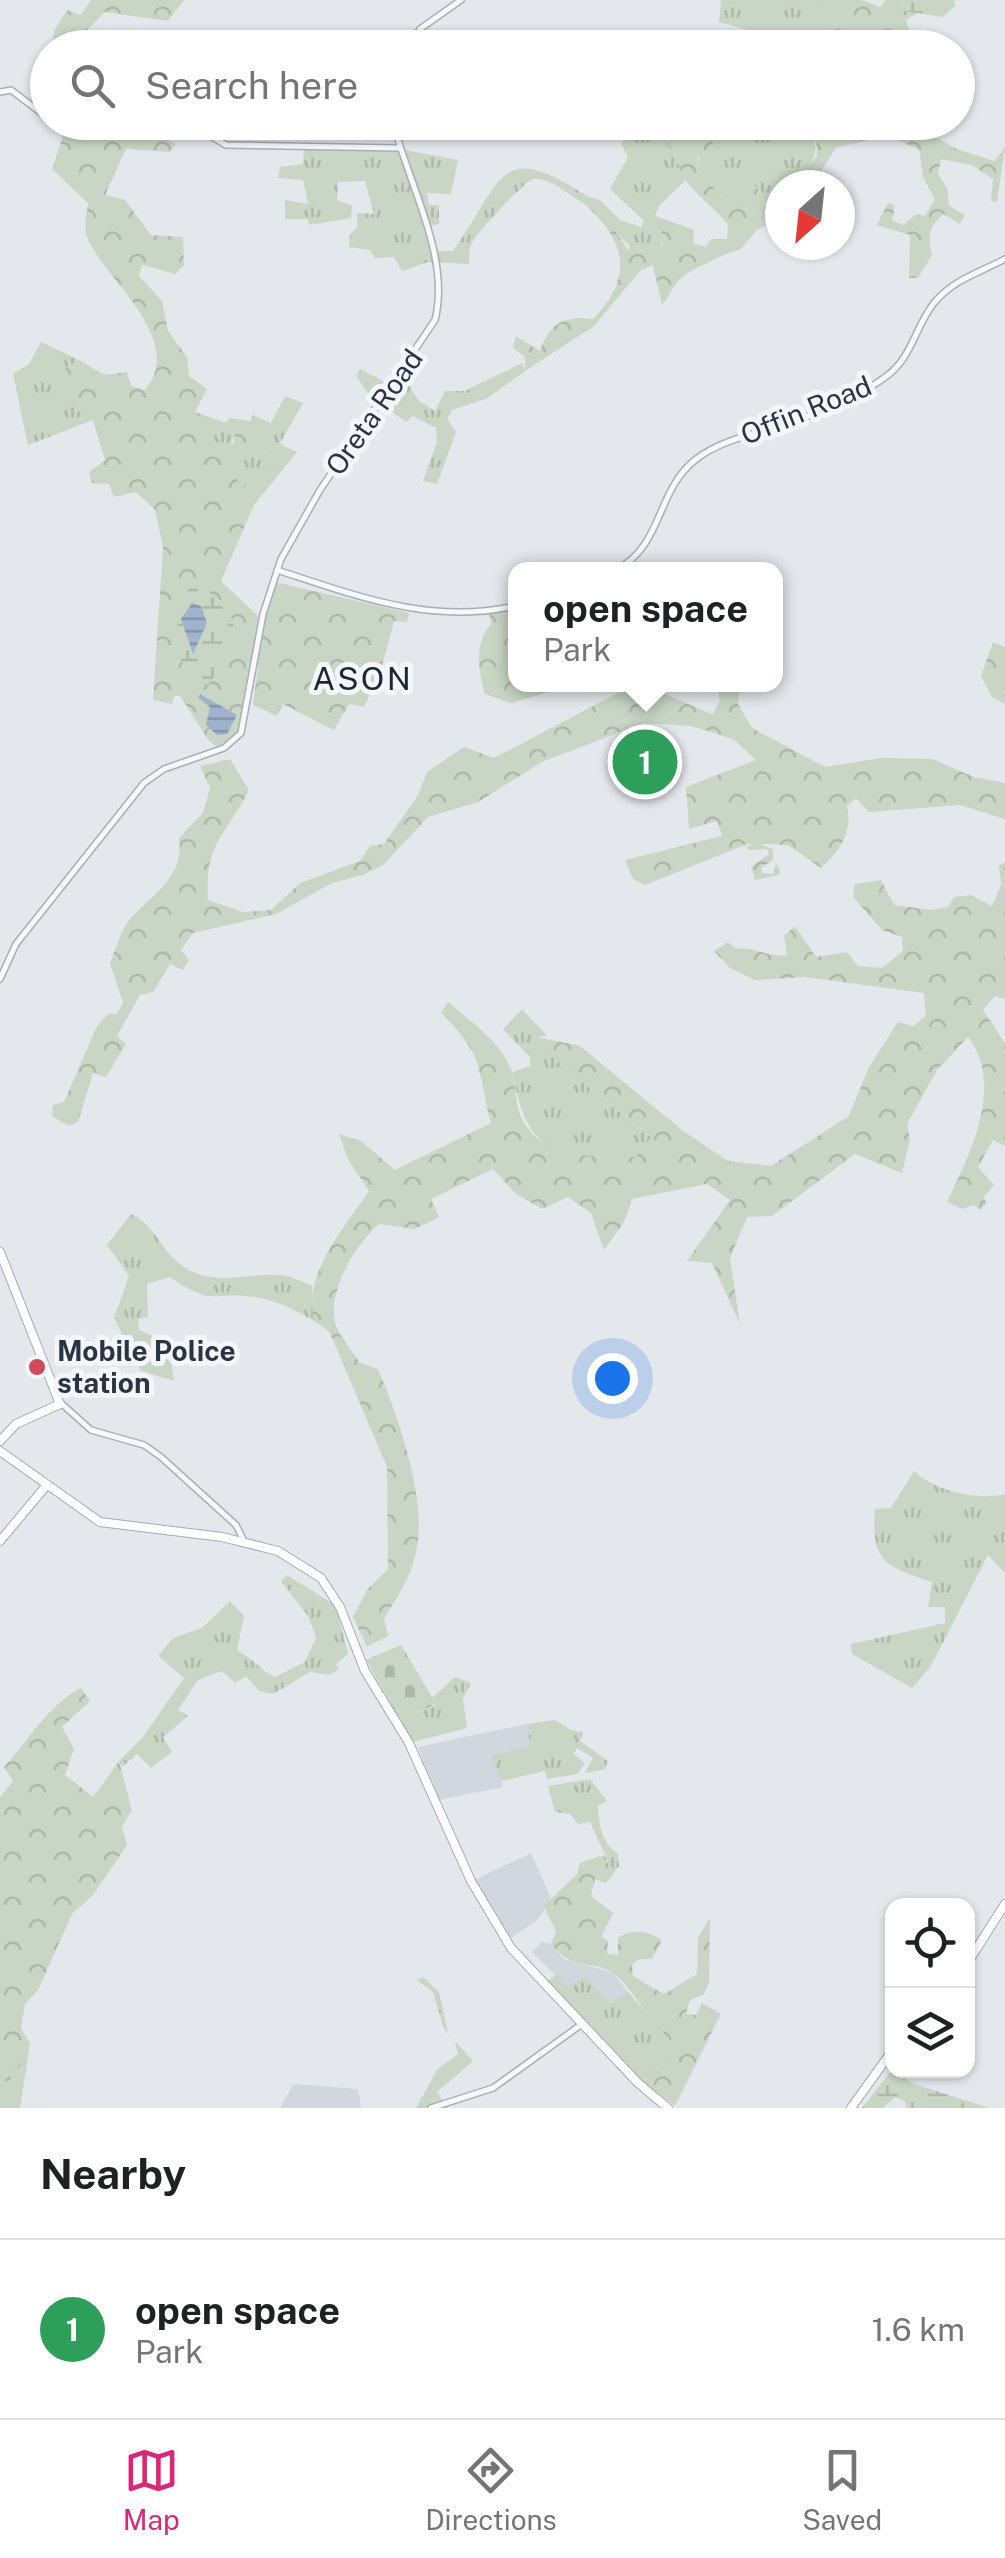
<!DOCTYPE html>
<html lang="en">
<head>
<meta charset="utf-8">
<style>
	:root { --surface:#fff; --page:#f2f2f2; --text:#202124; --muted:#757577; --line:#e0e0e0; --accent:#db2777 }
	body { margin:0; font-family:"Public Sans",sans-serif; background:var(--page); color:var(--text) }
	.controls { position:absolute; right:30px; bottom:30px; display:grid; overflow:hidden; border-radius:20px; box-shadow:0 2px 8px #0004 }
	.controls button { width:90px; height:90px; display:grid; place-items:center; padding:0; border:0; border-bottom:2px solid var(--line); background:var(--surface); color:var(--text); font:50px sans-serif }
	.compass { position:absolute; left:765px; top:170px; width:90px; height:90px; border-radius:50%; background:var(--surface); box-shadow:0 2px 8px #0004; rotate:207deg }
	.you { position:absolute; left:612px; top:1378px; width:35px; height:35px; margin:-25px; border:8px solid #fff; border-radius:50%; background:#1a73e8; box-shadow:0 0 0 15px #1a73e833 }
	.badge { display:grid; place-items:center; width:65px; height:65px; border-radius:50%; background:var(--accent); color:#fff; font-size:32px; font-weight:700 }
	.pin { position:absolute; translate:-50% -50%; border:5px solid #fff; box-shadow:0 2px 10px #0006 }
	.popup { position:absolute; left:508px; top:562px; width:275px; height:130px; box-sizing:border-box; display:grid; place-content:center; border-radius:20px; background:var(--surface); filter:drop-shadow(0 2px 8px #0005); font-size:32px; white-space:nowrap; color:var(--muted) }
	.popup b { font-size:38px; color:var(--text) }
	.popup::after { content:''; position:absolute; left:50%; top:100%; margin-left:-20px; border:20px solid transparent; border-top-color:var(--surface) }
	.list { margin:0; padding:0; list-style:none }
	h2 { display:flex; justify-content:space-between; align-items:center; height:130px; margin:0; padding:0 40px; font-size:42px }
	h2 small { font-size:32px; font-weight:400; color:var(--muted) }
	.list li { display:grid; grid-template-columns:65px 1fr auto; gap:30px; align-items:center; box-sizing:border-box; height:180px; padding:0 40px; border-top:2px solid var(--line) }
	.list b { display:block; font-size:38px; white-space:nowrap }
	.list p { margin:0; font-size:32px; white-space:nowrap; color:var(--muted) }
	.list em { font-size:32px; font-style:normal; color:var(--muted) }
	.icon { flex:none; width:55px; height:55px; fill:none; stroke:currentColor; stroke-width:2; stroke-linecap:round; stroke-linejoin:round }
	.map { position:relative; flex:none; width:1005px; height:2108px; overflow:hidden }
	.search { position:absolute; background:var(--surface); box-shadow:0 2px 8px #0004; left:30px; right:30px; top:30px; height:110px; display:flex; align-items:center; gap:25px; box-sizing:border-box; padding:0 35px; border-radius:55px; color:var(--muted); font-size:38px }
	.sheet { height:310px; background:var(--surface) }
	nav { display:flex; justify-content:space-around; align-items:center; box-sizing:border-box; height:140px; border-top:2px solid var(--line); background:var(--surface); font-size:28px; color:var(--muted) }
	nav a { display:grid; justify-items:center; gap:5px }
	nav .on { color:var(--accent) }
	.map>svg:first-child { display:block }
	.built { fill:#d2d6de }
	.grass { fill:url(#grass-tufts); fill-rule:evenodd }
	.forest { fill:url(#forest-crowns) }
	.wetland { fill:url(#wetland-marsh); fill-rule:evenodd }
	.cemetery { fill:url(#cemetery-stones) }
	.park { fill:url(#park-dots) }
	.water { fill:url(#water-rules) }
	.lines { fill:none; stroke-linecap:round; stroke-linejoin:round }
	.minor-casing { stroke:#a9aeb7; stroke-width:8 }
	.major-casing { stroke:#a3abb8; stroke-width:10 }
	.minor { stroke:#f7f8fa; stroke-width:5 }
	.major { stroke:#fff; stroke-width:8 }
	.poi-dot { fill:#d1495b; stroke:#f4f6f9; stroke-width:4 }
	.labels { text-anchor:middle; stroke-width:10; stroke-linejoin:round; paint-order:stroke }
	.street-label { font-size:28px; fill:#2b3445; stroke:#f4f6f9 }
	.poi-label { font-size:28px; font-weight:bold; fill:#2b3445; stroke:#f4f6f9; text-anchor:start }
	.quarter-label { font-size:32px; letter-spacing:2.5px; fill:#1d2536; stroke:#f4f6f9 }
</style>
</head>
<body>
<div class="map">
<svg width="1005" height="2108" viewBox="0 0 1005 2108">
	<defs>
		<pattern id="grass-tufts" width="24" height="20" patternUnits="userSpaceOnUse" patternTransform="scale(2.5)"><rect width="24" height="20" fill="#c9d6c5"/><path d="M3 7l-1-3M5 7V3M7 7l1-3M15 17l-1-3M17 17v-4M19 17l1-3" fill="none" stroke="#adb8ab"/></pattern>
		<pattern id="forest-crowns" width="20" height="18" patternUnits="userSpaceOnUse" patternTransform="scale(2.5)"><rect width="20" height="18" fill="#c9d6c5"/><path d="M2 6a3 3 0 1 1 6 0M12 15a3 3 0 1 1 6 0" fill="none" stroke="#adb8ab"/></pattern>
		<pattern id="wetland-marsh" width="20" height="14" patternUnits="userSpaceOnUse" patternTransform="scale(2.5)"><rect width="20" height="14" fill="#c9d6c5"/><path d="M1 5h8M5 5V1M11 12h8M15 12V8" fill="none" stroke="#adb8ab"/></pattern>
		<pattern id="cemetery-stones" width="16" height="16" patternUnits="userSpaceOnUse" patternTransform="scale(2.5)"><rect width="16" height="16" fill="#c9d6c5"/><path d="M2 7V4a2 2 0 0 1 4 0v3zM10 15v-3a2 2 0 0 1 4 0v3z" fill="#adb8ab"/></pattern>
		<pattern id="park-dots" width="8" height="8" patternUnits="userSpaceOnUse" patternTransform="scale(2.5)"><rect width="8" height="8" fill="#c9d6c5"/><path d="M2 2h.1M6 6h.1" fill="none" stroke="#adb8ab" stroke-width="1.8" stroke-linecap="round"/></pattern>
		<pattern id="water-rules" width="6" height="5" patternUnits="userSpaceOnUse" patternTransform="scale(2.5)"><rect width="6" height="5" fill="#9fb4cc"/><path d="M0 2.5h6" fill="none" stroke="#8293a7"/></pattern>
	</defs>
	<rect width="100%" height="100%" fill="#e4e7ec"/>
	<!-- built -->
	<g class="built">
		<polygon points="527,1724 531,1746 493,1755 503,1787 439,1800 418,1747"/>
		<polygon points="531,1853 551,1899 538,1919 510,1939 474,1880"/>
		<polygon points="542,1942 551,1944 564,1959 613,1973 627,1991 609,2004 566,1986 532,1952"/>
		<polygon points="294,2084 358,2089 361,2108 280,2108"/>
	</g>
	<!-- grass -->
	<g class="grass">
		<polygon points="721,0 791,0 828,9 831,27 860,47 768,47 767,35 719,22"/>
		<polygon points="259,123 259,122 306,123 301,140 253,139"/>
		<polygon points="638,123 650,123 669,138 666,142 679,158 685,181 659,206 651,225 666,236 660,246 630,253 629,245 616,233 620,220 641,227 644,221 610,189 628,157 621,144"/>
		<path d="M 706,123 L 811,123 L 806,125 C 825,149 812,160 800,183 L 780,185 L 766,205 L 757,187 L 749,186 L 738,202 L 724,199 L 697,169 Z"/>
		<path d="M 389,147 L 458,160 L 451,194 L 427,193 L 429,205 L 439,205 L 439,224 L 429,226 L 436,251 L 453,251 C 503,182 497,136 588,197 L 583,203 C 569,195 549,177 533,179 C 525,181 477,233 473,241 C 468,249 469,256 469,264 L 428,262 L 402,271 L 394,257 L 375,258 L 370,250 L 349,247 L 350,234 L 357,228 L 357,213 L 374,214 L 365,181 L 338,182 L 337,200 L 352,206 L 351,218 L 309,225 L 308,219 L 285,219 L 285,200 L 308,204 L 303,180 L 278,178 L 280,167 L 303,164 L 304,148 Z"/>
		<polygon points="41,342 79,360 66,368 77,410 93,420 28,445 13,374 29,364"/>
		<polygon points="522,363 525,371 486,399 452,410 447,419 456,432 437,484 423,481 437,442 436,428 413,416 406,422 371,397 356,376 360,369 398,389 408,383 418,400 435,411 445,391 465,391"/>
		<path d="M 285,396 L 303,403 L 280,443 L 286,447 L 260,487 L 252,491 C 224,475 215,438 195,412 L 226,423 L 230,418 L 250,421 L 253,415 L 271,423 ZM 235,433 L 269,450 L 255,458 L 231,443 Z"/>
		<path d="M 522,1009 L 547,1036 L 538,1037 L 550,1055 L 651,1137 L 637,1157 C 559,1157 526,1158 513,1072 L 530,1066 L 530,1057 L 503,1029 Z"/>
		<path d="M 131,1214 C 156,1225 160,1250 180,1264 C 213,1289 246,1272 281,1275 C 291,1276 302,1282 312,1285 L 314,1321 C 295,1310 276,1300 254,1297 C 208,1291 216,1308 170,1277 L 147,1284 L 148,1317 L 138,1319 L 139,1330 L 155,1337 L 161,1354 L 171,1362 L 174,1381 L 141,1371 L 114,1318 L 129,1276 L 107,1245 Z"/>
		<path d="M 914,1471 C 934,1491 979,1501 1005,1494 L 1005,1573 L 988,1555 L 931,1666 L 912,1688 L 852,1654 L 851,1644 L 945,1623 L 945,1607 L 928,1607 L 932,1582 C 884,1566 871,1561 875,1509 L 891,1508 Z"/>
		<path d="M 287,1575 L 336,1606 L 348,1654 L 336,1664 L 339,1669 L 329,1675 L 310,1672 L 273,1694 L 259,1691 L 246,1676 L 235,1683 L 222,1671 L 198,1680 L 178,1710 L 188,1716 L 163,1737 L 172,1752 L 151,1768 L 137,1754 L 122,1767 L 119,1761 L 143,1737 L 184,1678 L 158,1656 L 173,1638 L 202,1628 L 230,1601 L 244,1616 L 237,1650 C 252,1658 260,1670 275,1677 L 305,1662 L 316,1638 L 308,1616 L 281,1581 Z"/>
		<polygon points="455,1677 471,1683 463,1698 467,1728 412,1742 400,1720 436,1705 432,1698"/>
		<polygon points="555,1720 571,1730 583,1732 580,1741 608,1761 605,1769 585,1773 593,1758 577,1748 574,1754 585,1764 577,1774 547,1779 545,1771 501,1781 492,1755 530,1746 527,1724"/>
		<path d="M 590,1779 L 607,1801 L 598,1806 C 599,1825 602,1844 618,1854 L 619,1866 L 606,1883 L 595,1879 L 608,1861 L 590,1822 L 578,1824 L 570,1814 L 555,1812 L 548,1786 Z"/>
		<path d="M 557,1974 L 566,1986 L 585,1977 L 609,2004 L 627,1991 L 669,2038 C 669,2059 658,2069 641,2081 L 547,1982 Z"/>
		<polygon points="423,1977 439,1992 448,2033 473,2061 437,2092 448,2108 416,2108 437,2070 458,2054 455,2041 444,2029 433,1992 417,1980"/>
		<polygon points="30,2044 20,2108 0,2108 0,2083 10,2080"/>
	</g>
	<!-- forest -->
	<g class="forest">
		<polygon points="91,0 184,0 168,21 105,12 85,32 77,47 51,47 55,29 67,10 81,15"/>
		<polygon points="791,0 862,0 880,7 886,0 902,0 904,11 919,12 906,20 911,36 899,47 860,47 831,27 827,9"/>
		<path d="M 811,122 L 910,123 L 957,149 L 994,161 L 1005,148 L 997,202 L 991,201 L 993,179 L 972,165 L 941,159 L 938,174 L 947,188 L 949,206 L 965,215 L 960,224 L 943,214 C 929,227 927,237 932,255 L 918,278 L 909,278 L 910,235 L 877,225 L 888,203 L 895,206 L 892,220 L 903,225 L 917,214 L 925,216 L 935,200 L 923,177 L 919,150 L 888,135 L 836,148 L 812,185 L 796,185 L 797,169 L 807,168 L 817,156 L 816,138 L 806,124 Z"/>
		<path d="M 77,123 L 82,123 L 82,132 C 92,135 104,141 114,140 C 145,139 144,127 176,144 L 170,152 L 126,149 L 105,195 L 125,200 L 151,235 L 183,237 L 184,265 L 175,274 L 142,265 L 139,276 L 162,301 L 168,331 L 187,357 L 189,376 L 207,389 L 195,412 C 221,436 220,473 252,491 L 260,487 L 286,447 L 297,452 L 254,505 L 221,581 L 258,616 L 242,726 L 236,737 L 220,749 L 209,741 L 180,696 L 174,696 L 172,704 L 153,700 L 163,547 L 155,510 L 136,492 L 114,497 L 109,484 L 92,483 L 89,472 L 105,460 L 93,420 L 77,410 L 63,392 L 66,368 L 79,360 L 104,375 L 127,372 L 131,386 L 145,390 C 189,338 98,274 86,234 C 84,225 87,212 88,203 L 52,169 L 65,129 Z"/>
		<path d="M 690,123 L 706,123 L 701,134 L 719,148 L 706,160 L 698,156 L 697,169 L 724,199 L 738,202 L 749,186 L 757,187 L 766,205 L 780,189 L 780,217 L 757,230 L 740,250 C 733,249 686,272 681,278 C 674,284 669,297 662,305 L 653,265 L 641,270 L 593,327 L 525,371 L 525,357 L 513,348 L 516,336 L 540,351 C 550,323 563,316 593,319 C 635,276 626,240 583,203 L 588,197 L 600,200 L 620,220 L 616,233 L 630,252 L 661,246 L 666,236 L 651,225 L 655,216 L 694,230 L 693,243 L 706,247 L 711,239 L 727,239 L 728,224 C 718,211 689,189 684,177 C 677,163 676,154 666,142 L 674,132 L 683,139 Z"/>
		<polygon points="231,424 271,441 269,450 255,458 232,451 235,433"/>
		<polygon points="275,582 409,613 407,622 394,621 380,673 364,707 349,704 334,730 283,704 277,716 253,705 264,621"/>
		<path d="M 515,608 L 515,684 L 572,685 L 511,703 L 485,694 C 478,671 474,643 491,624 L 489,614 Z"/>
		<polygon points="993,642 1005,647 1005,704 992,697 981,676"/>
		<path d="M 633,685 C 649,684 691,707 713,714 L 720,700 L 717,685 L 740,685 L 738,704 L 752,728 L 825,767 L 881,758 L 932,759 L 974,777 L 1005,783 L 1005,819 L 960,805 L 869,812 L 856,798 L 847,806 C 853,832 840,850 821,868 L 788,845 L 759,844 L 773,849 L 773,860 L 761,868 L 762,873 L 773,874 L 776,863 L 780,871 L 779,875 L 755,880 L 751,867 L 769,854 L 767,849 L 748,850 L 747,846 L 755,845 L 747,844 L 645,885 L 633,879 L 625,860 L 722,836 L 717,821 L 689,829 L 686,787 L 756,760 L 733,739 L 691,726 L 643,723 L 542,762 L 478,802 L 428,817 L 383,865 L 363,875 L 332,883 L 276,914 L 193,933 L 181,950 L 189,960 L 183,970 L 170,964 L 153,992 L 140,995 L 117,1036 L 126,1044 L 106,1077 L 93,1073 L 78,1122 L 69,1126 L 52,1116 L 53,1105 L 64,1102 L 97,1026 L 109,1013 L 116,1015 L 123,1003 L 110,963 C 116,949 121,929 131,918 C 154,893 185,876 179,838 L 203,813 L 210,788 L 200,766 L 230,759 L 249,790 C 226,836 204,842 208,900 L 243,912 L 271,910 L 300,883 L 360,861 L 370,846 L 384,844 L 418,795 L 427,772 L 464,747 L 494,758 Z"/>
		<path d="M 1005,863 L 1005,999 L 995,996 L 983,1010 L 1005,1043 L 1005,1146 L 993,1140 L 978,1167 L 994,1185 L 983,1198 L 987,1203 L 980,1210 L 974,1205 L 962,1209 L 947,1202 C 970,1155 1005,1084 968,1037 L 937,1070 L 907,1124 L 910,1139 L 902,1173 L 855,1154 L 772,1216 L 747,1217 L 730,1258 L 740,1324 L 712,1263 L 687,1261 L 730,1200 L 707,1184 L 632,1199 L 624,1222 L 604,1250 L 591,1213 L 568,1197 L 542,1209 L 515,1193 L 493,1169 L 431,1199 L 439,1217 L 415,1229 L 379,1224 C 356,1244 328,1289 335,1322 C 338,1335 353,1352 360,1363 L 378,1369 C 398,1416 430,1506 415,1556 C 409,1580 397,1598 384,1618 L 388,1636 L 367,1647 L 353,1617 L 367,1590 L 388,1569 L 387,1467 L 329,1331 L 314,1321 C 303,1272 343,1230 369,1191 L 348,1159 L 339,1134 L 361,1141 L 395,1170 L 491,1123 C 476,1066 486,1058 441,1013 L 448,1002 C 471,1022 499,1040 511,1069 C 516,1081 515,1095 518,1108 C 533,1160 592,1157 636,1157 L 651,1137 L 550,1055 L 536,1037 L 580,1046 L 682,1130 L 728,1161 L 771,1166 L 849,1116 L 869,1067 L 898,1022 L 913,1026 L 926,1016 L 924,993 L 805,977 L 755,980 L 730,968 L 714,951 L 728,942 L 736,949 C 755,946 768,958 787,955 L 784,936 L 795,926 L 816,957 L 847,952 L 858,966 L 882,968 L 903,951 L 902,937 L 882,930 L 853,897 L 855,884 L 881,880 L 894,905 L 931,910 L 948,907 L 954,897 L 971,895 L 992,906 L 1001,885 L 999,865 Z"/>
		<path d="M 81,1688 L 90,1701 L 62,1727 L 74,1749 L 65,1775 L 93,1797 L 119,1761 L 132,1811 L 122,1826 L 127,1845 L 93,1895 L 72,1914 L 38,1990 L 25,2004 L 21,2028 L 30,2044 L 10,2080 L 0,2083 L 0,1797 L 13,1781 L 4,1767 C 29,1740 48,1705 81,1688 Z"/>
		<path d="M 604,1855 L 608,1861 L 595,1879 L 591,1896 L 613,1913 L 601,1937 L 608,1941 L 607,1954 L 618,1955 L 618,1938 C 631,1928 648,1931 662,1940 L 652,1959 L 639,1959 L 632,1965 L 633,1976 L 664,1994 L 697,1974 L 698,1937 L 710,1918 L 709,1983 L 703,1995 L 690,2000 L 686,2014 L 696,2015 L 702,2003 L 721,2014 L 675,2106 L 641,2081 C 658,2069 669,2059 669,2038 C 648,2021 630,1984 613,1973 C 590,1958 576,1973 551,1944 L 556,1932 L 544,1906 L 577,1874 L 580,1863 Z"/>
	</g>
	<!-- wetland -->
	<g class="wetland">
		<polygon points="902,0 955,0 955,6 943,17 904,11"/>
		<path d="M 195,583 C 249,613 240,642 208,685 C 178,676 170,635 173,606 ZM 189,605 L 206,623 L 195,651 L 188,648 C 185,631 177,621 189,605 Z"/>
		<polygon points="892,2070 914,2084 990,2108 907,2108 905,2101 895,2097 883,2108 862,2108"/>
	</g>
	<!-- cemetery -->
	<polygon class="cemetery" points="401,1645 436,1704 400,1720 366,1660"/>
	<!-- park -->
	<polygon class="park" points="645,726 670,787 645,798 619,736"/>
	<!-- water -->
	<g class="water">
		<polygon points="192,603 201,606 207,623 193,654 181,619"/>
		<polygon points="200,694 237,715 227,734 217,735 206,725 210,707 198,698"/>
	</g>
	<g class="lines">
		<!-- minor casing -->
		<g class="minor-casing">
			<g id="minor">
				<polyline points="408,48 420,29 461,0"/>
				<polyline points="0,92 11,90 48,118"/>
				<polyline points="55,122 65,122"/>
				<polyline points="187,122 226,145 399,148"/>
				<path d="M 277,570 C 357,596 431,625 515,606"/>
				<path d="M 616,570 C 663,546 656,491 695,460 C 719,441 750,435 780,426 C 814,415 855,399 884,378 C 913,358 914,328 934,303 C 954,279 979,273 1005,259"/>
				<path d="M 0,979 L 16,944 L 144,783 L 164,769 L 224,748 L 241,733 L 263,614 L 281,559 L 320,490 L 435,320 C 451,257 408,183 393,122"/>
				<polyline points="62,1404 91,1430 144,1445 161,1457 236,1525 245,1543"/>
				<polyline points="431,2108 493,2088 582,2024"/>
			</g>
		</g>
		<!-- major casing -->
		<g class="major-casing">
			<g id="major">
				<polyline points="0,1252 60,1404 16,1424 0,1441"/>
				<polyline points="0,1451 100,1522 222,1537 278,1551 321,1578 340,1607 365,1671 409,1743 471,1881 511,1948 638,2083 668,2108"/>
				<polyline points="0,1541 46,1486"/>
				<polyline points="968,1962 1005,1904"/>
				<polyline points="851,2108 892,2051"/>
			</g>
		</g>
		<!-- minor -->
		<use href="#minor" class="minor"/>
		<!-- major -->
		<use href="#major" class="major"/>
	</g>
	<!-- markers -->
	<circle class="poi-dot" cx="37" cy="1367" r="10"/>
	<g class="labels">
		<!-- street labels -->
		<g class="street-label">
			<text transform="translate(806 410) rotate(-22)" y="10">Offin Road</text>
			<text transform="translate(374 412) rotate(-55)" y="10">Oreta Road</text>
		</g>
		<!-- poi labels -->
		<g class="poi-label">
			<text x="57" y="1361">Mobile Police<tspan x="57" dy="32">station</tspan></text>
		</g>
		<!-- quarter labels -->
		<g class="quarter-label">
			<text x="363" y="690">ASON</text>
		</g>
	</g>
</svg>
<div class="controls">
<button><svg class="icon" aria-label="locate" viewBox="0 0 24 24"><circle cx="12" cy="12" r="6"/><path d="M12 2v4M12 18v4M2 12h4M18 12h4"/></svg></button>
<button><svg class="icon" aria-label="layers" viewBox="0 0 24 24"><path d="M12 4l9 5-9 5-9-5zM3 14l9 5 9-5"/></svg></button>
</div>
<svg class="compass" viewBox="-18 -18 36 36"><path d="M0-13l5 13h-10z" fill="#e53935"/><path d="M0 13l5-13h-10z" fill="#757577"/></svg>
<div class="you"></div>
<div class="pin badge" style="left:645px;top:762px;background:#2e9e5b">1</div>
<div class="popup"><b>open space</b>Park</div>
<div class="search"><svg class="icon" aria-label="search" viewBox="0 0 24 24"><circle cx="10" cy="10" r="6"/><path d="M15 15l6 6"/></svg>Search here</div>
</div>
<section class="sheet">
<h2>Nearby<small></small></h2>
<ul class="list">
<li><span class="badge" style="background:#2e9e5b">1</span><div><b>open space</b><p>Park</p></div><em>1.6 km</em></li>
</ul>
</section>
<nav>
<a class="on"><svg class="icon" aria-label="map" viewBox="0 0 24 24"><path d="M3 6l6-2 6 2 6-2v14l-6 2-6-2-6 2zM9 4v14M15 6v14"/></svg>Map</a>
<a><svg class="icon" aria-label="directions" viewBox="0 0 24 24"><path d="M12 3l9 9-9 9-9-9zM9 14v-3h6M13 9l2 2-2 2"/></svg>Directions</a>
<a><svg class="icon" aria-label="saved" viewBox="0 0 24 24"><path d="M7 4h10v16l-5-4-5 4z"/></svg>Saved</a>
</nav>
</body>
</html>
